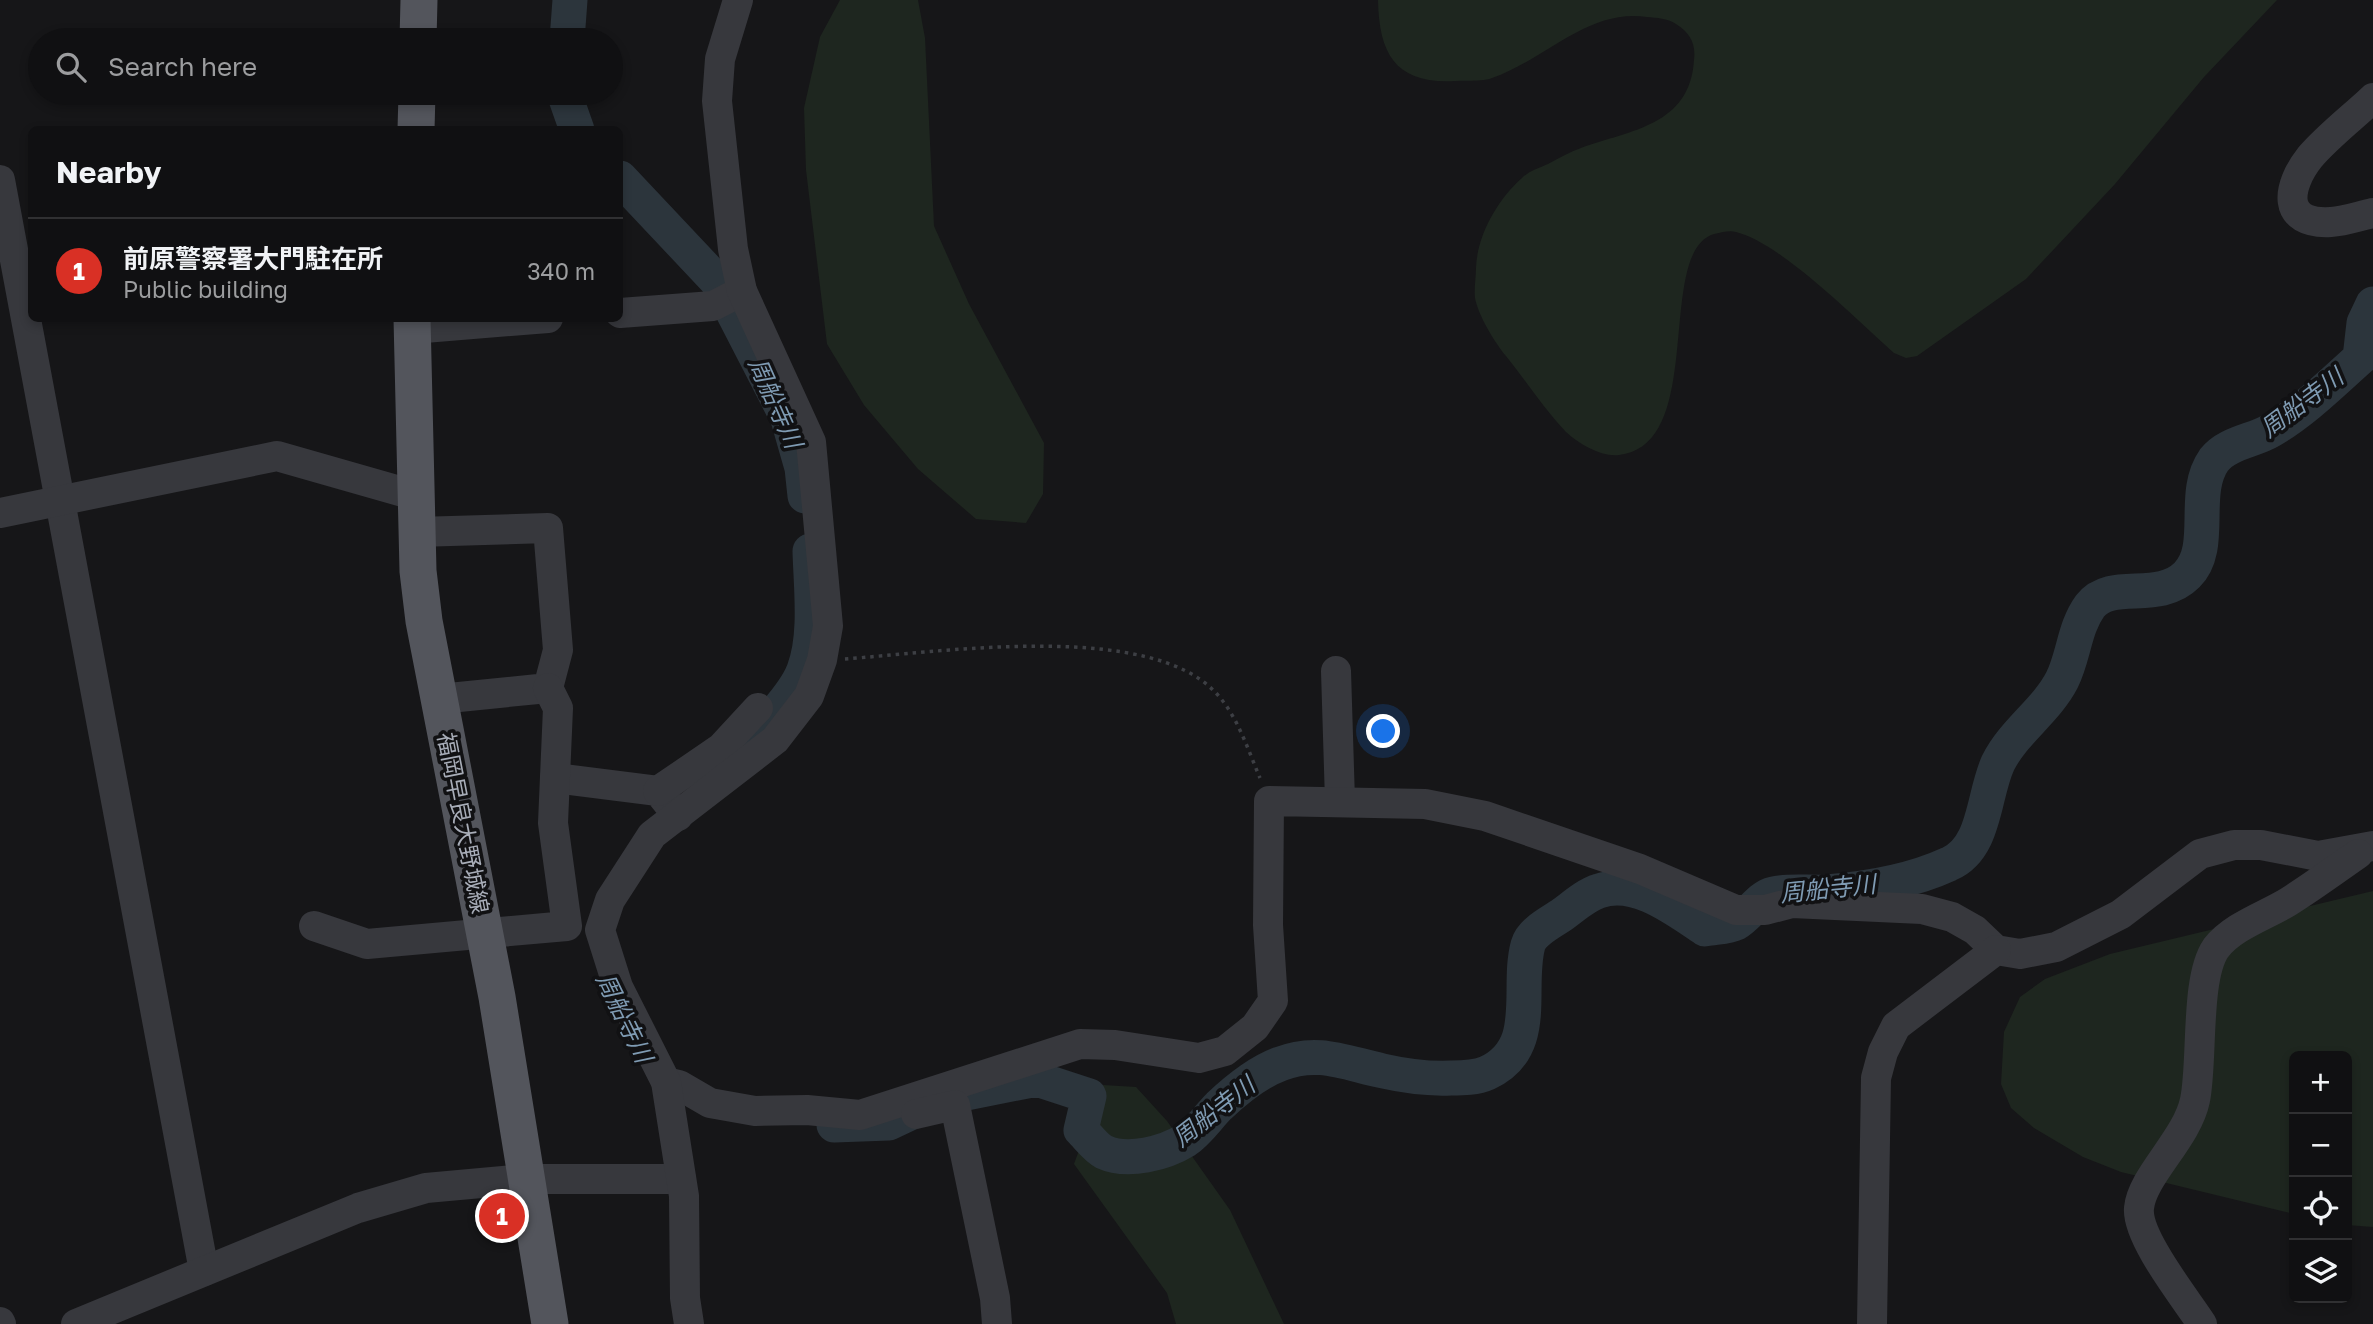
<!DOCTYPE html>
<html lang="en">
<head>
<meta charset="utf-8">
<style>
	:root { --surface:#101012; --page:#19191b; --text:#f1f3f6; --muted:#9c9d9f; --line:#303032; --accent:#d93025 }
	body { margin:0; font-family:"Golos Text","Noto Sans JP",sans-serif; background:var(--page); color:var(--text) }
	.controls { position:absolute; right:21px; bottom:21px; display:grid; overflow:hidden; border-radius:10px; box-shadow:0 4px 10px #0003 }
	.controls button { width:63px; height:63px; display:grid; place-items:center; padding:0; border:0; border-bottom:2px solid var(--line); background:var(--surface); color:var(--text); font:35px sans-serif }
	.you { position:absolute; left:1384px; top:732px; width:24px; height:24px; margin:-18px; border:5px solid #fff; border-radius:50%; background:#1a73e8; box-shadow:0 0 0 10px #1a73e833 }
	.badge { display:grid; place-items:center; width:46px; height:46px; border-radius:50%; background:var(--accent); color:#fff; font-size:23px; font-weight:700 }
	.pin { position:absolute; translate:-50% -50%; border:4px solid #fff; box-shadow:0 2px 7px #0006 }
	.list { margin:0; padding:0; list-style:none }
	h2 { display:flex; justify-content:space-between; align-items:center; height:91px; margin:0; padding:0 28px; font-size:30px }
	h2 small { font-size:23px; font-weight:400; color:var(--muted) }
	.list li { display:grid; grid-template-columns:46px 1fr auto; gap:21px; align-items:center; box-sizing:border-box; height:105px; padding:0 28px; border-top:2px solid var(--line) }
	.list b { display:block; font-size:26px; white-space:nowrap }
	.list p { margin:0; font-size:23px; white-space:nowrap; color:var(--muted) }
	.list em { font-size:23px; font-style:normal; color:var(--muted) }
	.icon { flex:none; width:38px; height:38px; fill:none; stroke:currentColor; stroke-width:2; stroke-linecap:round; stroke-linejoin:round }
	.map { position:relative; flex:none; width:2373px; height:1324px; overflow:hidden }
	.search { position:absolute; background:var(--surface); box-shadow:0 4px 10px #0003; left:28px; top:28px; width:595px; height:77px; display:flex; align-items:center; gap:18px; box-sizing:border-box; padding:0 24px; border-radius:38px; color:var(--muted); font-size:26px }
	.panel { position:absolute; background:var(--surface); box-shadow:0 4px 10px #0003; left:28px; top:126px; width:595px; height:196px; border-radius:10px }
	.map>svg:first-child { display:block }
	.green { fill:#1e261f }
	.lines { fill:none; stroke-linecap:round; stroke-linejoin:round }
	.river { stroke:#2c353c; stroke-width:35 }
	.path { stroke:#3d3f44; stroke-width:3.5; stroke-dasharray:3.5 5; stroke-linecap:butt }
	.minor { stroke:#37383d; stroke-width:30 }
	.major { stroke:#53555c; stroke-width:37 }
	.labels { text-anchor:middle; stroke-width:7; stroke-linejoin:round; paint-order:stroke }
	.street-label { font-size:23px; fill:#a8adb8; stroke:#111113 }
	.water-label { font-size:24px; font-style:italic; fill:#7f9bb3; stroke:#111113 }
</style>
</head>
<body>
<div class="map">
<svg width="2373" height="1324" viewBox="0 0 2373 1324">
	<rect width="100%" height="100%" fill="#161618"/>
	<!-- green -->
	<g class="green">
		<polygon points="840,0 918,0 925,38 934,226 969,304 1044,443 1043,494 1026,523 976,519 918,469 864,405 827,344 806,170 804,108 820,37"/>
		<path d="M 1378,0 L 2277,0 L 2204,77 L 2115,184 L 2026,279 L 1917,356 L 1906,358 L 1894,353 C 1857,320 1781,243 1736,232 C 1729,230 1720,233 1714,234 C 1654,252 1708,445 1619,455 C 1601,457 1579,444 1566,432 C 1544,409 1526,381 1506,356 C 1495,343 1478,315 1475,298 C 1474,288 1476,277 1476,268 C 1477,235 1498,199 1522,178 C 1529,171 1539,168 1548,164 C 1559,158 1570,152 1581,148 C 1630,130 1690,126 1694,60 C 1696,43 1690,33 1676,24 C 1667,18 1657,18 1647,17 C 1588,8 1545,60 1492,78 C 1482,82 1467,80 1455,81 C 1397,84 1379,56 1378,0 Z"/>
		<polygon points="2373,891 2373,1227 2347,1225 2347,1056 2294,1056 2294,1214 2121,1172 2083,1157 2034,1128 2011,1108 2001,1084 2004,1032 2020,997 2045,979 2110,954"/>
		<polygon points="1103,1085 1136,1087 1167,1121 1230,1210 1284,1324 1176,1324 1167,1293 1074,1164"/>
	</g>
	<g class="lines">
		<!-- river -->
		<g class="river">
			<polyline points="567,40 570,0"/>
			<polyline points="564,93 577,130"/>
			<polyline points="620,178 717,281 788,419 802,468 805,496"/>
			<path d="M 715,771 C 740,752 793,700 804,670 C 817,635 811,588 810,551"/>
			<path d="M 834,1125 L 889,1123 L 925,1106 L 966,1093 L 1037,1079 L 1089,1096 L 1081,1130 C 1088,1137 1096,1148 1104,1152 C 1128,1163 1165,1153 1186,1140 C 1198,1132 1208,1117 1219,1106 C 1236,1090 1258,1072 1280,1064 C 1318,1049 1345,1063 1383,1071 C 1405,1076 1427,1079 1451,1078 C 1463,1078 1476,1078 1487,1073 C 1541,1048 1516,989 1528,945 C 1532,931 1552,922 1563,914 C 1574,906 1586,895 1599,891 C 1636,878 1676,910 1705,929 C 1714,927 1728,927 1736,923 C 1749,916 1759,897 1773,894 C 1790,890 1808,893 1826,892 C 1866,889 1912,881 1949,864 C 1986,848 1983,795 1998,763 C 2014,731 2046,711 2062,680 C 2074,656 2074,628 2090,606 C 2112,578 2158,604 2187,575 C 2215,547 2190,494 2214,460 C 2227,443 2253,441 2270,431 C 2303,412 2332,383 2360,358 L 2364,323 L 2373,304"/>
		</g>
		<!-- path -->
		<path class="path" d="M 845,659 C 939,652 1123,625 1201,680 C 1234,703 1245,743 1260,778"/>
		<!-- minor -->
		<g class="minor">
			<path d="M 2373,98 C 2353,117 2328,136 2310,157 C 2287,186 2280,225 2331,222 C 2345,221 2359,216 2373,213"/>
			<polyline points="0,180 204,1271"/>
			<polyline points="620,313 713,306 742,291"/>
			<polyline points="412,329 548,318"/>
			<polyline points="0,513 277,456 417,496"/>
			<polyline points="417,532 548,528 558,650 548,688 439,699"/>
			<polyline points="1336,671 1340,801"/>
			<polyline points="555,778 658,791 678,816"/>
			<polyline points="658,791 721,748 758,708"/>
			<polyline points="314,926 367,944 567,926 553,823 558,708 548,688"/>
			<polyline points="666,1082 679,1085 710,1103 755,1111 807,1110 860,1115 1080,1044 1115,1045 1199,1058 1225,1051 1255,1027 1273,1001 1268,925 1269,801 1425,804 1485,816 1640,869 1736,910 1765,910 1792,903 1922,909 1952,917 1975,930 1996,950 2020,954 2056,947 2121,914 2200,854 2234,845 2261,845 2318,856 2373,846"/>
			<polyline points="916,1114 955,1105 995,1298 997,1324"/>
			<polyline points="0,1322 1,1324"/>
			<polyline points="76,1324 358,1208 426,1188 525,1179 681,1179"/>
			<polyline points="689,1324 685,1298 684,1196 666,1082 618,987 600,930 610,900 652,835 775,740 809,696 822,660 828,626 811,442 742,291 733,249 717,101 720,59 738,0"/>
			<polyline points="1872,1324 1876,1078 1883,1052 1896,1026 1996,950"/>
			<path d="M 2202,1324 C 2186,1299 2136,1237 2139,1208 C 2142,1176 2187,1139 2195,1100 C 2203,1062 2195,978 2216,948 C 2233,926 2265,916 2288,902 C 2312,887 2335,870 2358,854"/>
		</g>
		<!-- major -->
		<g class="major">
			<polyline points="418,40 419,0"/>
			<polyline points="416,130 417,93"/>
			<polyline points="412,318 418,571 424,621 497,997 550,1324"/>
		</g>
	</g>
	<g class="labels">
		<!-- street labels -->
		<g class="street-label">
			<text transform="translate(463 823) rotate(79)" y="8">福岡早良大野城線</text>
		</g>
		<!-- water labels -->
		<g class="water-label">
			<text transform="translate(775 403) rotate(66)" y="8">周船寺川</text>
			<text transform="translate(2302 403) rotate(-37)" y="8">周船寺川</text>
			<text transform="translate(1828 889) rotate(-6)" y="8">周船寺川</text>
			<text transform="translate(624 1018) rotate(64)" y="8">周船寺川</text>
			<text transform="translate(1214 1112) rotate(-38)" y="8">周船寺川</text>
		</g>
	</g>
</svg>
<div class="controls">
<button>+</button>
<button>−</button>
<button><svg class="icon" aria-label="locate" viewBox="0 0 24 24"><circle cx="12" cy="12" r="6"/><path d="M12 2v4M12 18v4M2 12h4M18 12h4"/></svg></button>
<button><svg class="icon" aria-label="layers" viewBox="0 0 24 24"><path d="M12 4l9 5-9 5-9-5zM3 14l9 5 9-5"/></svg></button>
</div>
<div class="you"></div>
<div class="pin badge" style="left:502px;top:1216px">1</div>
<div class="search"><svg class="icon" aria-label="search" viewBox="0 0 24 24"><circle cx="10" cy="10" r="6"/><path d="M15 15l6 6"/></svg>Search here</div>
<section class="panel">
<h2>Nearby<small></small></h2>
<ul class="list">
<li><span class="badge">1</span><div><b>前原警察署大門駐在所</b><p>Public building</p></div><em>340 m</em></li>
</ul>
</section>
</div>
</body>
</html>
